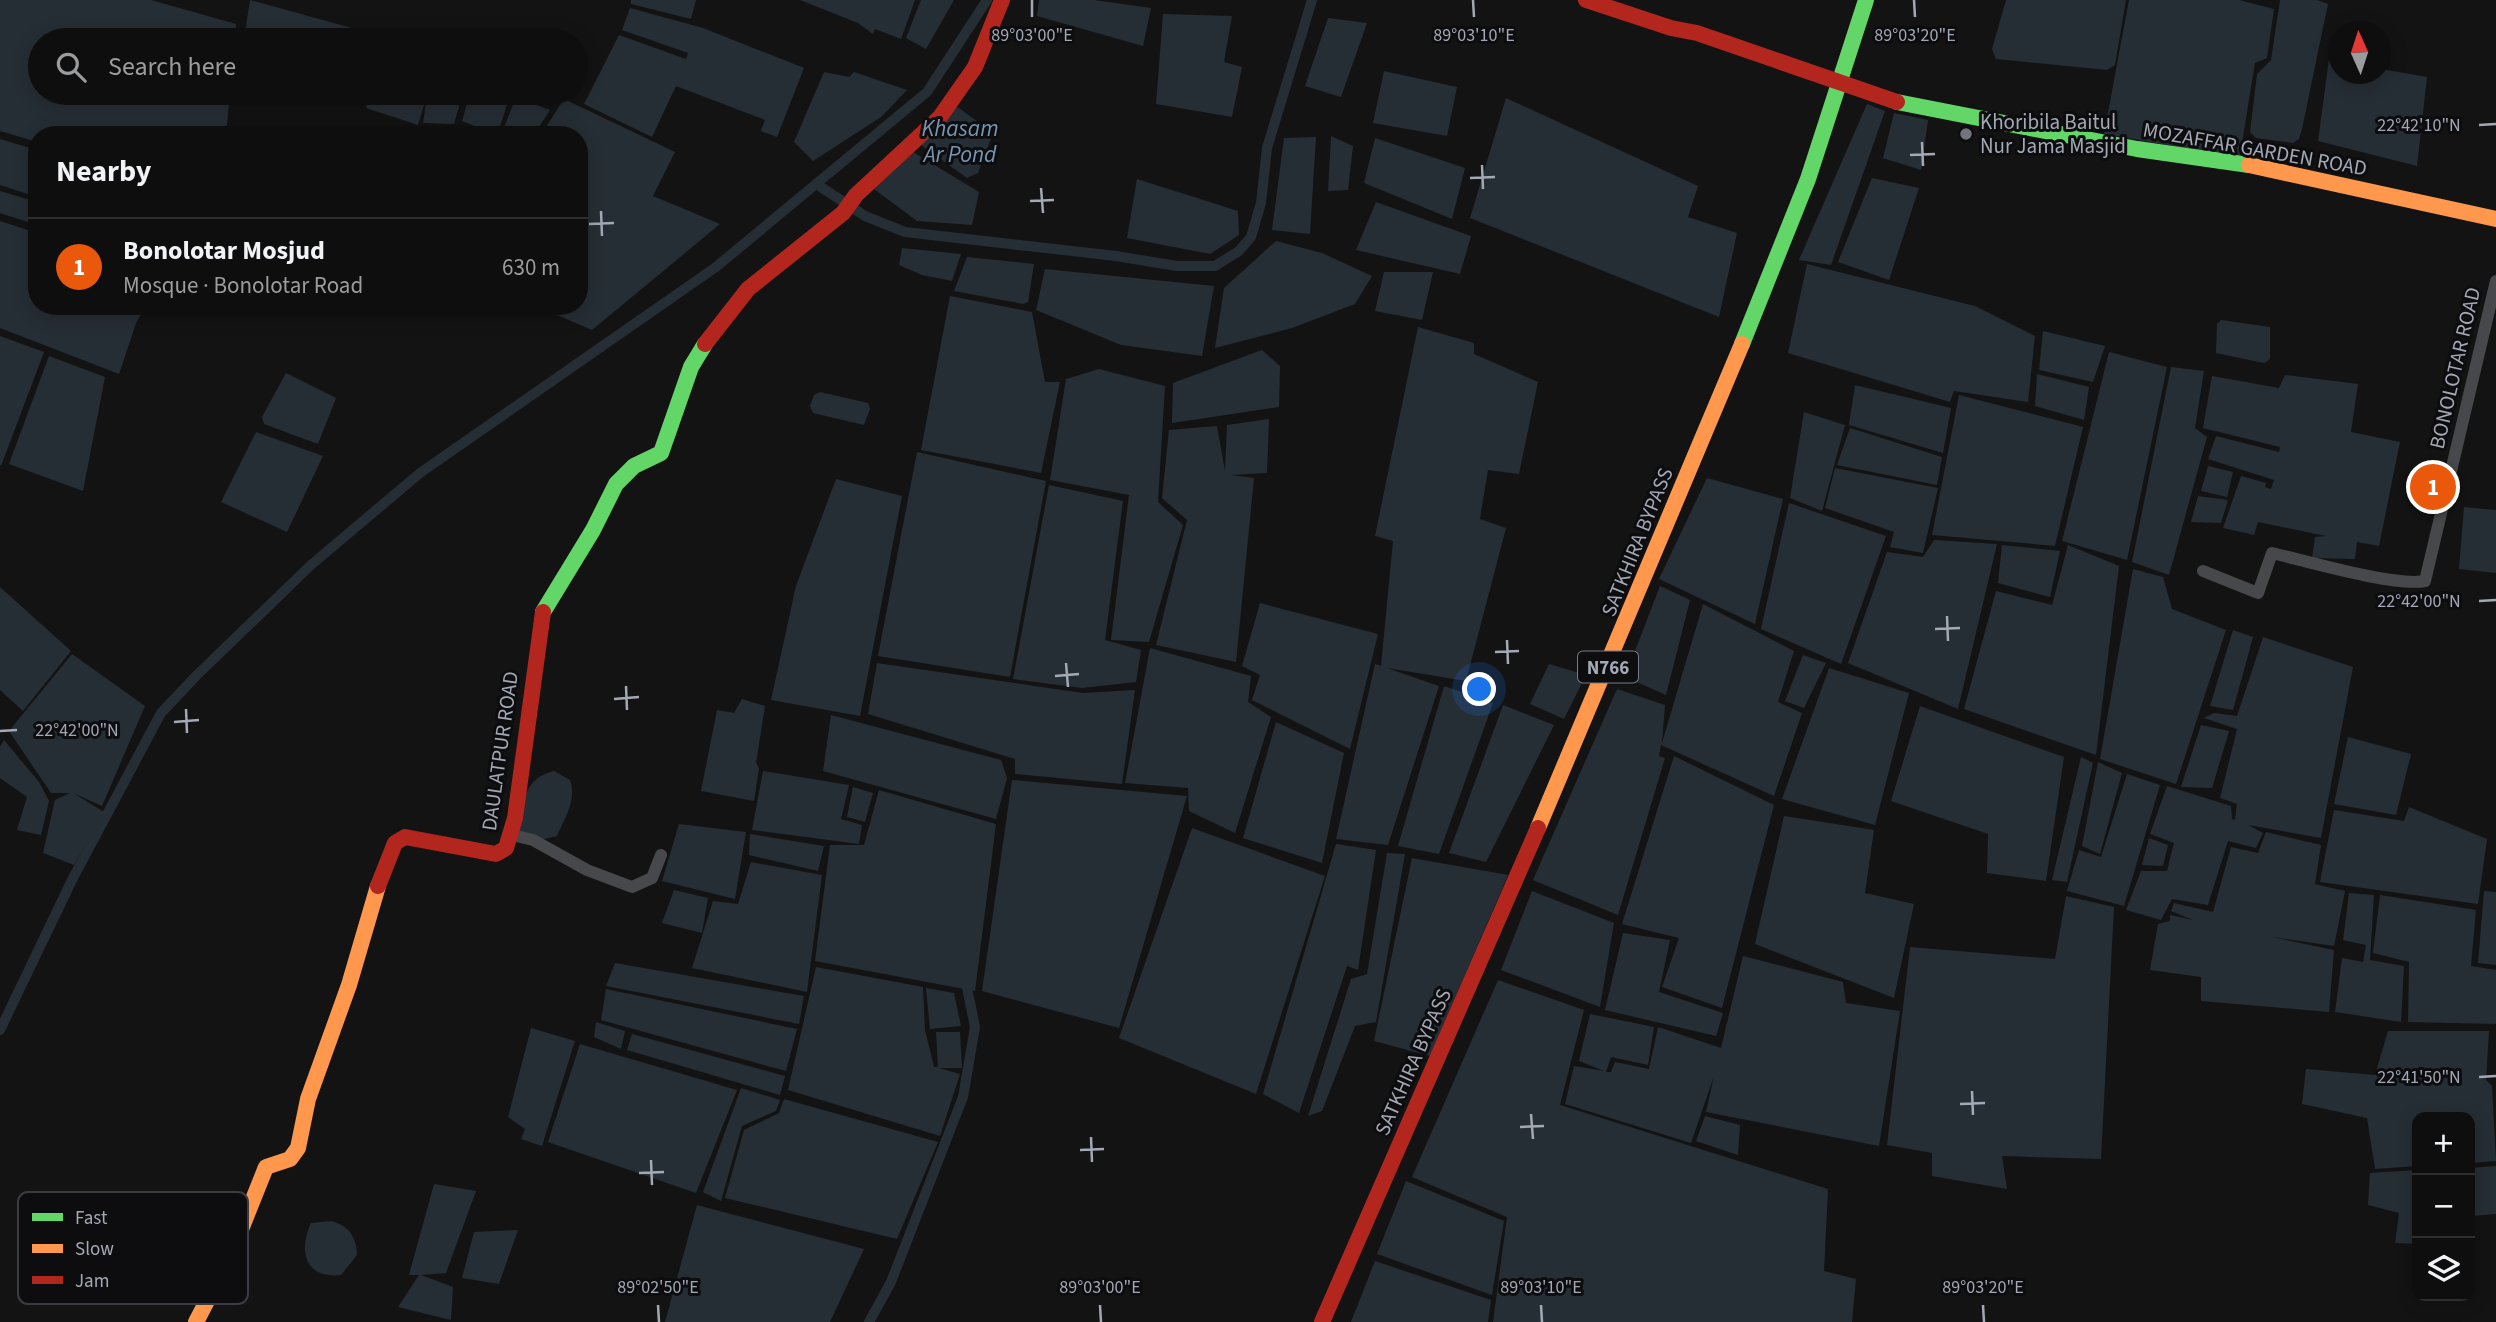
<!DOCTYPE html>
<html lang="en">
<head>
<meta charset="utf-8">
<style>
	:root { --surface:#0e0e0e; --page:#1c1c1c; --text:#f1f3f6; --muted:#9b9c9e; --line:#2e2e2e; --accent:#ea580c }
	body { margin:0; font-family:"Source Sans 3",sans-serif; background:var(--page); color:var(--text) }
	.controls { position:absolute; right:21px; bottom:21px; display:grid; overflow:hidden; border-radius:14px; box-shadow:0 4px 18px #0003 }
	.controls button { width:63px; height:63px; display:grid; place-items:center; padding:0; border:0; border-bottom:2px solid var(--line); background:var(--surface); color:var(--text); font:35px sans-serif }
	.compass { position:absolute; left:2328px; top:21px; width:63px; height:63px; border-radius:50%; background:var(--surface); box-shadow:0 4px 18px #0003; rotate:357deg }
	.you { position:absolute; left:1480px; top:690px; width:24px; height:24px; margin:-18px; border:5px solid #fff; border-radius:50%; background:#1a73e8; box-shadow:0 0 0 10px #1a73e833 }
	.badge { display:grid; place-items:center; width:46px; height:46px; border-radius:50%; background:var(--accent); color:#fff; font-size:23px; font-weight:700 }
	.pin { position:absolute; translate:-50% -50%; border:4px solid #fff; box-shadow:0 2px 7px #0006 }
	.list { margin:0; padding:0; list-style:none }
	h2 { display:flex; justify-content:space-between; align-items:center; height:91px; margin:0; padding:0 28px; font-size:30px }
	h2 small { font-size:23px; font-weight:400; color:var(--muted) }
	.list li { display:grid; grid-template-columns:46px 1fr auto; gap:21px; align-items:center; box-sizing:border-box; height:98px; padding:0 28px; border-top:2px solid var(--line) }
	.list b { display:block; font-size:26px; white-space:nowrap }
	.list p { margin:0; font-size:23px; white-space:nowrap; color:var(--muted) }
	.list em { font-size:23px; font-style:normal; color:var(--muted) }
	.icon { flex:none; width:38px; height:38px; fill:none; stroke:currentColor; stroke-width:2; stroke-linecap:round; stroke-linejoin:round }
	.map { position:relative; flex:none; width:2496px; height:1322px; overflow:hidden }
	.search { position:absolute; background:var(--surface); box-shadow:0 4px 18px #0003; left:28px; top:28px; width:560px; height:77px; display:flex; align-items:center; gap:18px; box-sizing:border-box; padding:0 24px; border-radius:38px; color:var(--muted); font-size:26px }
	.panel { position:absolute; background:var(--surface); box-shadow:0 4px 18px #0003; left:28px; top:126px; width:560px; height:189px; border-radius:28px }
	.map>svg:first-child { display:block }
	.water { fill:#262e35 }
	.lines { fill:none; stroke-linecap:round; stroke-linejoin:round }
	.canal { stroke:#262e35; stroke-width:10 }
	.street { stroke:#47484c; stroke-width:12 }
	.fast { stroke:#63d668; stroke-width:16 }
	.slow { stroke:#ff974d; stroke-width:16 }
	.jam { stroke:#b3261e; stroke-width:16 }
	.ticks { fill:none; stroke:#a3a8b5; stroke-width:2.5 }
	.poi-dot { fill:#71747c; stroke:#0d0d0f; stroke-width:2.5 }
	.labels { text-anchor:middle; stroke-width:6; stroke-linejoin:round; paint-order:stroke }
	.shield { fill:#0d0d0f; stroke:#767a83; stroke-width:2 }
	.shield-label { font-size:19px; font-weight:bold; fill:#a3a8b5 }
	.poi-label { font-size:21px; fill:#a3a8b5; stroke:#0d0d0f; text-anchor:start }
	.street-label { font-size:21px; fill:#a3a8b5; stroke:#0d0d0f }
	.water-label { font-size:23px; font-style:italic; fill:#7895b2; stroke:#0d0d0f }
	.key { fill:#0d0d0f; stroke:#3a3c41; stroke-width:2 }
	.key-label { font-size:19px; fill:#a3a8b5 }
	.ticks-label { font-size:18px; text-anchor:middle; fill:#a3a8b5; stroke:#0d0d0f; stroke-width:6; stroke-linejoin:round; paint-order:stroke }
</style>
</head>
<body>
<div class="map">
<svg width="2496" height="1322" viewBox="0 0 2496 1322">
	<rect width="100%" height="100%" fill="#131313"/>
	<!-- water -->
	<g class="water">
		<polygon points="0,0 151,0 236,24 235,40 40,40 40,93 230,93 226,135 37,135 37,142 0,131"/>
		<polygon points="250,0 377,35 375,40 244,40"/>
		<polygon points="631,0 696,0 691,19 631,4"/>
		<polygon points="800,0 915,0 901,39 875,29 873,34 858,23"/>
		<polygon points="921,0 954,0 926,49 906,38"/>
		<polygon points="1039,0 1094,0 1151,8 1143,46 1037,16"/>
		<polygon points="2006,0 2126,0 2115,65 2107,70 1996,59 1992,49"/>
		<polygon points="2129,0 2239,0 2274,9 2267,58 2255,63 2240,155 2231,156 2104,134"/>
		<polygon points="2280,0 2317,0 2328,4 2302,129 2299,139 2293,143 2256,138 2250,132 2257,74 2271,60"/>
		<polygon points="630,8 703,28 804,68 777,137 761,131 765,120 676,86 652,137 584,104 619,35 686,59 688,53 622,30"/>
		<polygon points="1163,14 1232,16 1224,62 1242,67 1232,117 1156,104"/>
		<polygon points="1328,18 1367,23 1341,97 1305,86"/>
		<polygon points="2329,59 2338,61 2338,74 2380,74 2381,69 2427,77 2417,166 2318,141"/>
		<polygon points="1384,71 1457,87 1447,136 1373,123"/>
		<polygon points="824,72 849,77 854,72 907,90 881,117 813,161 794,142"/>
		<polygon points="370,93 463,93 454,124 423,123 427,95 418,125 366,108"/>
		<polygon points="470,93 511,93 497,135 462,121"/>
		<polygon points="516,97 550,110 534,135 501,135"/>
		<polygon points="1506,98 1698,186 1688,217 1737,233 1719,317 1470,218"/>
		<polygon points="564,99 675,152 653,196 720,224 592,330 536,306 579,306 579,135 541,135"/>
		<polygon points="952,103 993,133 978,173 967,178 921,145"/>
		<polygon points="1867,104 1885,111 1831,265 1799,260"/>
		<polygon points="1894,113 1928,120 1921,170 1883,158"/>
		<polygon points="1331,136 1353,146 1348,190 1328,191"/>
		<polygon points="1316,137 1310,234 1272,230 1284,138"/>
		<polygon points="1375,138 1465,168 1452,219 1364,183"/>
		<polygon points="0,139 37,150 37,197 0,185"/>
		<polygon points="913,152 979,192 972,225 917,221 874,189"/>
		<polygon points="1872,178 1919,188 1889,280 1838,262"/>
		<polygon points="1137,179 1238,211 1239,235 1210,254 1127,238"/>
		<polygon points="0,191 37,202 37,225 0,213"/>
		<polygon points="1376,202 1471,236 1460,274 1356,250"/>
		<polygon points="0,221 37,233 37,306 146,306 136,323 119,374 0,328"/>
		<polygon points="1276,241 1322,253 1372,276 1355,304 1292,328 1215,348 1224,288"/>
		<polygon points="902,248 961,254 952,281 922,275 899,265"/>
		<polygon points="967,257 1034,264 1028,302 1023,304 954,291"/>
		<polygon points="1807,264 1975,306 2035,336 2028,402 1954,391 1950,402 1788,353"/>
		<polygon points="1045,269 1214,286 1202,356 1121,345 1036,310"/>
		<polygon points="1384,272 1433,272 1422,320 1375,311"/>
		<polygon points="950,296 1032,312 1045,382 1060,382 1041,473 921,450"/>
		<polygon points="2221,320 2270,327 2270,359 2264,363 2216,353 2217,324"/>
		<polygon points="1418,327 1474,343 1474,354 1538,382 1519,474 1488,470 1480,519 1506,528 1466,681 1387,668 1439,686 1388,845 1336,839 1375,664 1381,666 1393,541 1375,536"/>
		<polygon points="2043,331 2105,346 2093,382 2039,370"/>
		<polygon points="0,336 44,352 1,466 0,465"/>
		<polygon points="1262,350 1280,366 1279,407 1172,423 1173,383"/>
		<polygon points="2109,352 2167,367 2127,560 2062,541"/>
		<polygon points="49,356 105,377 83,491 9,464"/>
		<polygon points="2171,367 2204,371 2195,428 2207,437 2169,575 2132,562"/>
		<polygon points="1099,369 1165,386 1158,502 1183,525 1149,642 1111,640 1129,495 1050,480 1066,379"/>
		<polygon points="286,373 336,398 318,444 264,424 262,417"/>
		<polygon points="2037,374 2089,387 2084,420 2035,406"/>
		<polygon points="2285,375 2358,384 2351,432 2400,442 2379,546 2357,542 2355,559 2312,558 2315,537 2326,536 2258,522 2254,535 2223,528 2241,476 2266,483 2265,487 2271,489 2274,480 2208,459 2216,436 2279,452 2280,447 2203,428 2212,376 2279,388"/>
		<polygon points="1855,385 1951,408 1943,453 1849,425"/>
		<polygon points="820,392 868,403 870,409 864,425 813,413 810,406 814,395"/>
		<polygon points="1959,395 2083,427 2055,546 1932,535"/>
		<polygon points="1804,412 1845,425 1822,511 1790,498"/>
		<polygon points="1269,419 1267,473 1231,475 1254,478 1236,662 1156,645 1187,520 1162,498 1169,430 1217,426 1225,471 1227,425"/>
		<polygon points="1850,428 1942,457 1937,485 1837,465"/>
		<polygon points="256,432 323,456 287,532 221,502"/>
		<polygon points="917,452 1046,481 1010,677 878,656"/>
		<polygon points="2208,466 2233,472 2227,497 2201,491"/>
		<polygon points="1835,468 1938,488 1923,553 1890,547 1894,532 1825,508"/>
		<polygon points="1707,478 1783,499 1755,624 1659,579"/>
		<polygon points="836,479 902,496 860,716 771,700 796,586"/>
		<polygon points="1049,485 1123,501 1105,640 1141,650 1136,682 1082,688 1013,679"/>
		<polygon points="2198,496 2228,500 2221,523 2191,522"/>
		<polygon points="1789,503 1886,536 1841,664 1761,629"/>
		<polygon points="2464,507 2496,510 2496,573 2459,569"/>
		<polygon points="1934,540 1997,544 1958,709 1848,663 1887,552 1923,557"/>
		<polygon points="2002,545 2060,551 2050,597 1998,583"/>
		<polygon points="2068,545 2119,566 2096,755 1964,709 1996,591 2052,605"/>
		<polygon points="2133,569 2163,577 2172,609 2226,630 2176,784 2100,759"/>
		<polygon points="1660,586 1690,600 1666,695 1625,677"/>
		<polygon points="0,587 71,651 23,711 0,690"/>
		<polygon points="1260,603 1378,634 1350,749 1252,700 1260,675 1242,666"/>
		<polygon points="1703,604 1794,651 1778,702 1802,713 1774,796 1661,745 1659,756 1665,758 1618,915 1533,880 1617,689 1665,705 1662,743"/>
		<polygon points="2233,630 2253,637 2233,710 2210,706"/>
		<polygon points="2263,637 2353,667 2321,838 2248,825 2263,833 2256,848 2228,841 2208,905 2172,899 2161,920 2126,910 2141,871 2167,871 2174,843 2150,834 2167,786 2231,806 2232,819 2235,820 2237,804 2220,798 2237,729 2204,718 2214,713 2237,716"/>
		<polygon points="1150,648 1251,676 1248,702 1271,717 1235,833 1189,811 1188,788 1125,783"/>
		<polygon points="72,654 145,706 102,806 73,793 104,812 74,865 43,853 55,800 70,793 51,793 9,731"/>
		<polygon points="1803,655 1826,663 1804,708 1785,701"/>
		<polygon points="877,663 1083,693 1135,690 1122,784 1015,774 1015,759 868,714"/>
		<polygon points="1549,664 1586,675 1564,719 1530,704"/>
		<polygon points="1829,668 1909,693 1875,825 1782,799"/>
		<polygon points="1444,686 1493,703 1439,854 1398,846"/>
		<polygon points="742,699 765,706 756,763 759,768 754,801 701,791 717,710 734,713"/>
		<polygon points="1503,705 1554,725 1486,862 1449,853"/>
		<polygon points="1920,706 2064,757 2046,881 1987,873 1988,834 1891,801"/>
		<polygon points="831,715 1001,760 1007,778 996,819 823,771"/>
		<polygon points="1276,722 1344,753 1322,863 1243,838"/>
		<polygon points="2201,725 2229,731 2212,788 2181,787"/>
		<polygon points="2348,737 2411,754 2396,815 2334,804"/>
		<polygon points="4,740 39,782 49,801 41,835 17,830 27,797 0,778 0,747"/>
		<polygon points="1674,756 1774,805 1722,1008 1662,987 1679,938 1622,924"/>
		<polygon points="2081,757 2093,763 2067,882 2052,880"/>
		<polygon points="2098,762 2122,773 2100,854 2082,846"/>
		<path d="M 554,771 L 570,780 C 577,799 565,818 557,836 L 540,840 L 518,830 C 522,805 524,777 554,771 Z"/>
		<polygon points="763,771 849,785 841,819 862,825 859,844 752,830"/>
		<polygon points="2127,774 2160,785 2124,906 2067,891 2079,850 2101,857"/>
		<polygon points="1012,780 1187,796 1119,1028 982,991"/>
		<polygon points="853,787 873,793 865,822 847,817"/>
		<polygon points="879,790 996,824 975,991 815,961 830,845 864,845"/>
		<polygon points="2409,807 2487,839 2478,904 2320,882 2334,810 2404,821"/>
		<polygon points="1784,816 1874,830 1865,893 1914,904 1894,998 1755,944"/>
		<polygon points="679,824 746,832 735,899 662,881"/>
		<polygon points="1192,828 1325,876 1256,1094 1119,1038"/>
		<polygon points="2266,832 2321,845 2315,884 2345,891 2334,946 2272,937 2334,950 2329,1012 2201,1001 2201,977 2150,970 2158,924 2170,921 2170,915 2193,920 2171,911 2174,903 2213,912 2231,847 2258,853"/>
		<polygon points="750,834 824,846 818,871 749,855"/>
		<polygon points="2149,838 2168,845 2163,866 2142,865"/>
		<polygon points="1336,844 1376,850 1358,970 1347,966 1299,1113 1263,1094"/>
		<polygon points="1387,853 1405,854 1376,1022 1355,1026 1322,1111 1308,1116 1351,979 1367,974"/>
		<polygon points="1412,858 1508,875 1430,1056 1374,1041"/>
		<polygon points="751,862 822,875 807,992 692,968 713,901 738,904"/>
		<polygon points="674,890 708,898 702,933 662,923"/>
		<polygon points="1532,891 1614,923 1600,1007 1501,970"/>
		<polygon points="2484,891 2496,892 2496,965 2478,963"/>
		<polygon points="2349,893 2374,895 2370,960 2404,966 2401,1022 2335,1012 2342,958 2363,962 2366,945 2343,940"/>
		<polygon points="2380,895 2476,910 2471,966 2496,970 2496,1024 2408,1022 2409,962 2373,953"/>
		<polygon points="2066,896 2114,907 2101,1159 2002,1156 2007,1189 1932,1176 1932,1153 1887,1145 1910,947 2055,959"/>
		<polygon points="1623,933 1670,940 1659,992 1723,1013 1716,1036 1605,1010"/>
		<polygon points="1743,956 1843,982 1846,1003 1900,1011 1879,1146 1706,1112 1714,1076 1691,1143 1565,1104 1574,1066 1604,1071 1579,1061 1590,1014 1654,1027 1648,1065 1611,1057 1606,1072 1611,1072 1615,1062 1649,1069 1658,1027 1721,1048"/>
		<polygon points="615,963 804,996 799,1024 606,986"/>
		<polygon points="816,967 923,987 925,1030 934,1067 938,1067 936,1032 960,1032 962,1068 939,1068 960,1074 940,1136 788,1090"/>
		<polygon points="1498,980 1584,1010 1560,1105 1828,1189 1824,1271 1856,1279 1852,1322 1493,1322 1507,1217 1412,1177"/>
		<polygon points="926,988 954,993 961,1026 930,1029"/>
		<polygon points="606,989 797,1029 786,1071 601,1020"/>
		<polygon points="596,1022 625,1031 621,1049 594,1037"/>
		<polygon points="531,1028 575,1041 542,1146 521,1139 525,1129 508,1117"/>
		<polygon points="2388,1031 2489,1031 2486,1080 2492,1086 2496,1161 2470,1163 2470,1117 2417,1117 2417,1166 2375,1169 2367,1118 2302,1104 2306,1069 2375,1075"/>
		<polygon points="632,1034 785,1076 780,1095 627,1050"/>
		<polygon points="580,1044 737,1090 696,1193 548,1142"/>
		<polygon points="741,1088 780,1100 776,1111 742,1126 721,1201 703,1192"/>
		<polygon points="784,1099 938,1142 897,1239 725,1198 744,1130 779,1113"/>
		<polygon points="1705,1116 1740,1125 1738,1155 1696,1141"/>
		<polygon points="2496,1166 2496,1214 2472,1216 2470,1247 2470,1168"/>
		<polygon points="2417,1170 2417,1244 2395,1243 2399,1213 2368,1205 2370,1173"/>
		<polygon points="1406,1181 1504,1221 1492,1295 1377,1254"/>
		<polygon points="434,1184 476,1191 446,1273 421,1275 453,1287 451,1320 398,1307 419,1275 409,1275"/>
		<polygon points="697,1205 864,1249 830,1322 665,1322"/>
		<path d="M 332,1221 C 350,1227 356,1237 357,1255 L 341,1275 C 305,1279 298,1251 311,1223 Z"/>
		<polygon points="518,1230 499,1284 462,1278 474,1232"/>
		<polygon points="1375,1261 1491,1300 1488,1322 1351,1322"/>
	</g>
	<g class="lines">
		<!-- canal -->
		<g class="canal">
			<polyline points="818,185 865,216 905,232 1116,256 1177,266 1215,266 1239,251 1251,237 1261,203 1267,148 1312,0"/>
			<polyline points="0,1030 72,880 161,713 197,675 311,565 420,473 716,267 927,92 987,0"/>
			<polyline points="869,1322 891,1282 963,1097 975,1027 965,978"/>
		</g>
		<!-- street -->
		<g class="street">
			<path d="M 2203,571 L 2258,593 L 2272,553 C 2306,561 2396,587 2425,581 L 2496,281"/>
			<polyline points="512,835 533,840 587,870 632,887 652,878 661,855"/>
		</g>
		<!-- fast -->
		<g class="fast">
			<polyline points="1897,102 2137,149 2249,165"/>
			<polyline points="1742,344 1808,179 1866,0"/>
			<polyline points="543,612 593,530 616,484 634,466 661,453 691,367 705,344"/>
		</g>
		<!-- slow -->
		<g class="slow">
			<polyline points="2249,165 2496,219"/>
			<polyline points="1538,828 1742,344"/>
			<polyline points="196,1322 230,1257 266,1167 290,1159 298,1148 308,1099 349,985 378,886"/>
		</g>
		<!-- jam -->
		<g class="jam">
			<polyline points="1586,0 1671,28 1697,33 1897,102"/>
			<polyline points="705,344 748,289 843,213 856,195 940,117 975,67 1002,0"/>
			<polyline points="378,886 395,843 405,837 496,854 506,848 515,818 543,612"/>
			<polyline points="1322,1322 1538,828"/>
		</g>
	</g>
	<!-- ticks -->
	<path class="ticks" d="M 1032,0 L 1032,17M 1473,0 L 1474,17M 1914,0 L 1915,17M 2479,125 L 2496,124M 1922,142 L 1923,166M 1910,155 L 1935,154M 1482,165 L 1483,189M 1470,178 L 1495,177M 1041,188 L 1043,213M 1030,201 L 1054,200M 601,211 L 602,236M 589,224 L 614,223M 2479,601 L 2496,600M 1947,616 L 1948,641M 1935,629 L 1960,628M 1507,640 L 1508,664M 1495,652 L 1519,651M 1066,663 L 1068,687M 1055,676 L 1079,674M 626,686 L 627,710M 614,699 L 639,697M 186,709 L 187,733M 174,722 L 199,720M 0,731 L 17,730M 2479,1077 L 2496,1076M 1972,1091 L 1973,1115M 1960,1104 L 1985,1103M 1531,1114 L 1533,1139M 1520,1127 L 1544,1126M 1091,1137 L 1092,1162M 1080,1150 L 1104,1149M 651,1160 L 652,1185M 639,1173 L 664,1172M 658,1305 L 659,1322M 1100,1305 L 1101,1322M 1541,1305 L 1542,1322M 1983,1305 L 1984,1322"/>
	<!-- markers -->
	<circle class="poi-dot" cx="1966" cy="134" r="7"/>
	<g class="labels">
		<!-- shield labels -->
		<rect class="shield" x="1578" y="651.5" width="60" height="31" rx="5"/>
		<g class="shield-label">
			<text x="1608" y="674">N766</text>
		</g>
		<!-- poi labels -->
		<g class="poi-label">
			<text x="1980" y="129">Khoribila Baitul<tspan x="1980" dy="24">Nur Jama Masjid</tspan></text>
		</g>
		<!-- street labels -->
		<g class="street-label">
			<text transform="translate(2255 149) rotate(10)" y="7">MOZAFFAR GARDEN ROAD</text>
			<text transform="translate(2455 368) rotate(-77)" y="7">BONOLOTAR ROAD</text>
			<text transform="translate(1637 542) rotate(-68)" y="7">SATKHIRA BYPASS</text>
			<text transform="translate(500 751) rotate(-82)" y="7">DAULATPUR ROAD</text>
			<text transform="translate(1413 1062) rotate(-66)" y="7">SATKHIRA BYPASS</text>
		</g>
		<!-- water labels -->
		<g class="water-label">
			<text x="960" y="136">Khasam<tspan x="960" dy="26">Ar Pond</tspan></text>
		</g>
	</g>
	<!-- legend -->
	<rect x="18" y="1192" width="230" height="112" rx="10" class="key"/>
	<rect x="32" y="1213" width="31" height="8" fill="#63d668"/>
	<rect x="32" y="1244" width="31" height="9" fill="#ff974d"/>
	<rect x="32" y="1276" width="31" height="8" fill="#b3261e"/>
	<g class="key-label">
		<text x="75" y="1224">Fast</text>
		<text x="75" y="1255">Slow</text>
		<text x="75" y="1287">Jam</text>
	</g>
	<g class="ticks-label">
		<text x="1032" y="41">89°03'00"E</text>
		<text x="1474" y="41">89°03'10"E</text>
		<text x="1915" y="41">89°03'20"E</text>
		<text x="2419" y="131">22°42'10"N</text>
		<text x="2419" y="607">22°42'00"N</text>
		<text x="77" y="736">22°42'00"N</text>
		<text x="2419" y="1083">22°41'50"N</text>
		<text x="658" y="1293">89°02'50"E</text>
		<text x="1100" y="1293">89°03'00"E</text>
		<text x="1541" y="1293">89°03'10"E</text>
		<text x="1983" y="1293">89°03'20"E</text>
	</g>
</svg>
<div class="controls">
<button>+</button>
<button>−</button>
<button><svg class="icon" aria-label="layers" viewBox="0 0 24 24"><path d="M12 4l9 5-9 5-9-5zM3 14l9 5 9-5"/></svg></button>
</div>
<svg class="compass" viewBox="-18 -18 36 36"><path d="M0-13l5 13h-10z" fill="#e53935"/><path d="M0 13l5-13h-10z" fill="#9b9c9e"/></svg>
<div class="you"></div>
<div class="pin badge" style="left:2433px;top:487px">1</div>
<div class="search"><svg class="icon" aria-label="search" viewBox="0 0 24 24"><circle cx="10" cy="10" r="6"/><path d="M15 15l6 6"/></svg>Search here</div>
<section class="panel">
<h2>Nearby<small></small></h2>
<ul class="list">
<li><span class="badge">1</span><div><b>Bonolotar Mosjud</b><p>Mosque · Bonolotar Road</p></div><em>630 m</em></li>
</ul>
</section>
</div>
</body>
</html>
